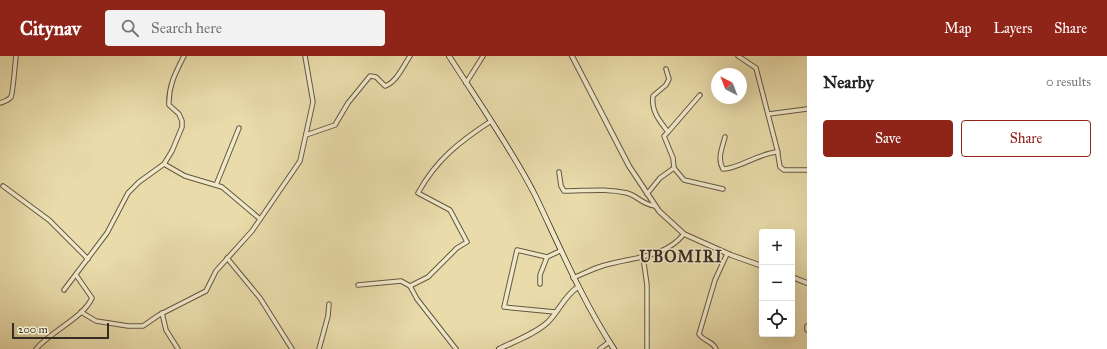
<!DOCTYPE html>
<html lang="en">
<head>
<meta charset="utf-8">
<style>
	:root { --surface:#fff; --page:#f2f2f2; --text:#222; --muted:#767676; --line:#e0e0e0; --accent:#8f2418 }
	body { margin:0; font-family:"IM FELL Great Primer",serif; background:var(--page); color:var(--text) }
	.controls { position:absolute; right:12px; bottom:12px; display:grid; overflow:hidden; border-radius:4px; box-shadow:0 4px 16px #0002 }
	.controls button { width:36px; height:36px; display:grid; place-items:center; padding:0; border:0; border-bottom:1px solid var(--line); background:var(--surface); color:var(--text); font:20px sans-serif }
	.compass { position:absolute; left:711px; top:12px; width:36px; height:36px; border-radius:50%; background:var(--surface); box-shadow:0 4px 16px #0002; rotate:318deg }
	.scale { position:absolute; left:12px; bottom:10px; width:97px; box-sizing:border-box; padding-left:4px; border:2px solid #352c22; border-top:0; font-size:11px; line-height:14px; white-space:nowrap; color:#352c22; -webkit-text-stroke:3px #f1e8c8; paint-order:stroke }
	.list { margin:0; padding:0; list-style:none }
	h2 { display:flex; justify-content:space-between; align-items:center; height:52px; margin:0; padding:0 16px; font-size:17px }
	h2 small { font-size:13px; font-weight:400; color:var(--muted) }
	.actions { display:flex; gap:8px; padding:12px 16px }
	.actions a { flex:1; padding:9px 0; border:1px solid var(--accent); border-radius:4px; text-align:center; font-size:14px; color:var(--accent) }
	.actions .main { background:var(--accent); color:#fff }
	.icon { flex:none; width:22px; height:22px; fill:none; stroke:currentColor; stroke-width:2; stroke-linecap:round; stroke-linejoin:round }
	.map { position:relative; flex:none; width:807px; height:293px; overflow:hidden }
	header { display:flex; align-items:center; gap:24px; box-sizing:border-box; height:56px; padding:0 20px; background:var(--accent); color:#fff }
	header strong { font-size:19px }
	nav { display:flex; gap:22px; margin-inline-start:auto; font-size:14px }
	.search { width:280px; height:36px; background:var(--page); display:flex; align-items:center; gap:10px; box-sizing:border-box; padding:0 14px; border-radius:4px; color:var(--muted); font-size:15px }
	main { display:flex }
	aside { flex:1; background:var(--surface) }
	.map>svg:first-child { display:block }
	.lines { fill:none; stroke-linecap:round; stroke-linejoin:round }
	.minor-casing { stroke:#625844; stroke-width:5.5 }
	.tertiary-casing { stroke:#625844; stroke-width:6 }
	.secondary-casing { stroke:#352c22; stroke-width:6 }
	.minor { stroke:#f1e8c8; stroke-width:3.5 }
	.tertiary { stroke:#f1e8c8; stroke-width:4 }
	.secondary { stroke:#f1e8c8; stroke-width:4.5 }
	.labels { text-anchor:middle; stroke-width:3; stroke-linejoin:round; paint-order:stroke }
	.district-label { font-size:16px; font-weight:bold; letter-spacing:1px; fill:#352c22; stroke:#f1e8c8 }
</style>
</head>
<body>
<header>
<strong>Citynav</strong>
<div class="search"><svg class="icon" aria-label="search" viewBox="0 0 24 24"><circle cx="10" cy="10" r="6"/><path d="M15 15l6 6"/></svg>Search here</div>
<nav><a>Map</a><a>Layers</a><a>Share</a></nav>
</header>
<main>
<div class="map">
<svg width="807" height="293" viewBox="0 0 807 293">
	<rect width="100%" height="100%" fill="#e9dbaa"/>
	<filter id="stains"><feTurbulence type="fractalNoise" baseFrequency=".005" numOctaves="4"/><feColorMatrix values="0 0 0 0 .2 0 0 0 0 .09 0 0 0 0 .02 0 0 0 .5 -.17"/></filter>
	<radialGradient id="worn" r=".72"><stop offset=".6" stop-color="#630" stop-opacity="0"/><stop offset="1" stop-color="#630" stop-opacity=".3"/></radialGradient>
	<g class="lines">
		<!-- minor casing -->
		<g class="minor-casing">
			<g id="minor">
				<polyline points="738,0 756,12 777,93 780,111 784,114 807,114"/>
				<polyline points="466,27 483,0"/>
				<path d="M 0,47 C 5,45 8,45 11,41 C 13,37 15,8 16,0"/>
				<polyline points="769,58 807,53"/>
				<polyline points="668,76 700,39"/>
				<path d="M 306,79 L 335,69 L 348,47 L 370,20 L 376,21 L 385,30 C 396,27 404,9 410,0"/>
				<path d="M 725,81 C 722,92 717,103 723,113 C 739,113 758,97 778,96"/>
				<polyline points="164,108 185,120 222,131 260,163"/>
				<polyline points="674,112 684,124 723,133"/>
				<path d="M 559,116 L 561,130 L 564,135 C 585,135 606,132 627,137 C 638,140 641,148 655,150"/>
				<polyline points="216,129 239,72"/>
				<polyline points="3,130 49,164 88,203"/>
				<path d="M 647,138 L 660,122 L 674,112 L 673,102 L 664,80 L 668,76 C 659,64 651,55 653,40 L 666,29 L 669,23 L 666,13"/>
				<polyline points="643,201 647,229 647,293"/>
				<polyline points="227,202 260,242 292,293"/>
				<path d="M 573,222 C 583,218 592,213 602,210 C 630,201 664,203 684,178"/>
				<polyline points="540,228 540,219 547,201"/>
				<polyline points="358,229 401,225 410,230"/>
				<path d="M 64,234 L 107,177 L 128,137 L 139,126 L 164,108 L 172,95 L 182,71 L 182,65 L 179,58 L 169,49 C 168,30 176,16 184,0"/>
				<polyline points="81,256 96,265 128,270 143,270 159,259 206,235 216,215 252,175 300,105 313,46 305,0"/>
				<polyline points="555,256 504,251 517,194 547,201 560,195"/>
				<polyline points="162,257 166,274 178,293"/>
				<polyline points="807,270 807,274"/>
				<path d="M 36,293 C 51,275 83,262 92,242 L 76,219"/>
				<polyline points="319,293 328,260 329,248"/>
				<path d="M 456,293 L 417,243 L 410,230 L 428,221 L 457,192 L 467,186 L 450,154 L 418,137 C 436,104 459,86 491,65"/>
				<polyline points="600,293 609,286"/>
				<path d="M 716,293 C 713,285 703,285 699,278 L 715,224 L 727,198"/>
			</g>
		</g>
		<!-- tertiary casing -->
		<g class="tertiary-casing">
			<g id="tertiary">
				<polyline points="572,0 629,110 659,155 684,178 731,199 762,210"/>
				<polyline points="792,221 807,227"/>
				<path d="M 499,293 C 515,285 535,278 548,266 C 560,254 564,240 578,231"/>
			</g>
		</g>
		<!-- secondary casing -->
		<g class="secondary-casing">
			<path id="secondary" d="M 449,0 C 477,44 511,92 535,139 C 560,191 582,244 614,293"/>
		</g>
		<!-- minor -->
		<use href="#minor" class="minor"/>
		<!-- tertiary -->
		<use href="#tertiary" class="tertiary"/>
		<!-- secondary -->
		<use href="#secondary" class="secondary"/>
	</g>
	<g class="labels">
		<!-- district labels -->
		<g class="district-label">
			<text x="681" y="206">UBOMIRI</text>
		</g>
	</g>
	<rect width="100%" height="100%" filter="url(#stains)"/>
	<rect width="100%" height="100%" fill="url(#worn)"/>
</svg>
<div class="controls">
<button>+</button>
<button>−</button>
<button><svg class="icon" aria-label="locate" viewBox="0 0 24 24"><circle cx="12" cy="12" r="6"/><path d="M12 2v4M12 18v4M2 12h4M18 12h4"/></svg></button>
</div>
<svg class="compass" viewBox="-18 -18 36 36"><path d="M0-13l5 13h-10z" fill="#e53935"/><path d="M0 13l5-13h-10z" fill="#767676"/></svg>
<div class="scale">200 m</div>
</div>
<aside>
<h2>Nearby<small>0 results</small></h2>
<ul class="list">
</ul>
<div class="actions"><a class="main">Save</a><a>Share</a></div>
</aside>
</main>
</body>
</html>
